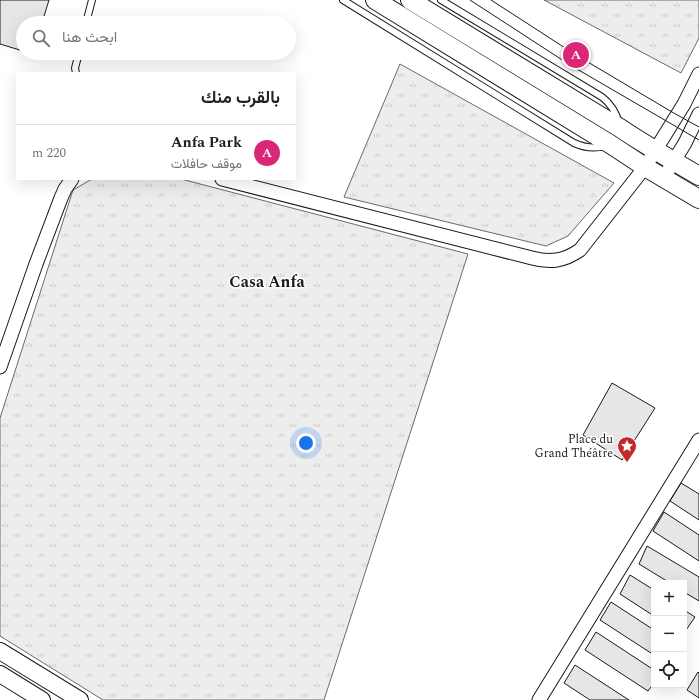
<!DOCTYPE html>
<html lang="ar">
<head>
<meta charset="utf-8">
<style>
	:root { --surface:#fff; --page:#f6f6f6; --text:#202124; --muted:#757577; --line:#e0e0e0; --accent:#db2777 }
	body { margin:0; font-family:Spectral,Vazirmatn,serif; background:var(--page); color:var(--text); direction:rtl }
	.controls { position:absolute; right:12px; bottom:12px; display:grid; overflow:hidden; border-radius:0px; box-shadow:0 4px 16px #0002 }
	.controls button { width:36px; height:36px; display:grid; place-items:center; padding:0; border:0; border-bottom:1px solid var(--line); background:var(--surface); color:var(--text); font:20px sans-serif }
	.you { position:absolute; left:306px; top:443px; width:14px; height:14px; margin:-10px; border:3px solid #fff; border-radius:50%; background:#1a73e8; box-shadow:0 0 0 6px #1a73e833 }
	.badge { display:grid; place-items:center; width:26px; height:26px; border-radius:50%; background:var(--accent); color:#fff; font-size:13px; font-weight:700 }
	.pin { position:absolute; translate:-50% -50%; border:2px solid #fff; box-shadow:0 1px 4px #0006 }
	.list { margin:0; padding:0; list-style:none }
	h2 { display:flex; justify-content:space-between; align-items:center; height:52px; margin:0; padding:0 16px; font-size:17px }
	h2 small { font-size:13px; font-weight:400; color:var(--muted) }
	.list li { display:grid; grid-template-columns:26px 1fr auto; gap:12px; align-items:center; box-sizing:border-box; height:56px; padding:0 16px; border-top:1px solid var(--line) }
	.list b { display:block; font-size:15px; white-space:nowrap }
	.list p { margin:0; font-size:13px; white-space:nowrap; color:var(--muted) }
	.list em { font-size:13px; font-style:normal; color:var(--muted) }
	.icon { flex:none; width:22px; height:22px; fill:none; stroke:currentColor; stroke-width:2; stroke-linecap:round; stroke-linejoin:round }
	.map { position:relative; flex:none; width:699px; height:700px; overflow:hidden; direction:ltr }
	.search { position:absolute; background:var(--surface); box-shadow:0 4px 16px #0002; left:16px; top:16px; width:280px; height:44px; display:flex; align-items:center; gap:10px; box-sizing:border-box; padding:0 14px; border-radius:22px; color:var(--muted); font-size:15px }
	.panel { position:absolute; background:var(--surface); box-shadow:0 4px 16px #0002; left:16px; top:72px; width:280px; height:108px; border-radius:0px; direction:rtl }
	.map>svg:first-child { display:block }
	.grass { fill:url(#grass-tufts); stroke:#6a6a6a }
	.building { fill:#e6e6e6; stroke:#1a1a1a }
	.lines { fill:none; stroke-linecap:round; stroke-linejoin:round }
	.service-casing { stroke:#1a1a1a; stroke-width:8 }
	.minor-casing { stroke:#1a1a1a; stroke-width:15 }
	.tertiary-casing { stroke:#1a1a1a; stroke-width:18 }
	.secondary-casing { stroke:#1a1a1a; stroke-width:20 }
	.service { stroke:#fff; stroke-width:6 }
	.minor { stroke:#fff; stroke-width:13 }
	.tertiary { stroke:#fff; stroke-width:16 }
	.secondary { stroke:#fff; stroke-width:18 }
	.tram { stroke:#1a1a1a; stroke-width:1 }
	.labels { text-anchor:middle; stroke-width:3; stroke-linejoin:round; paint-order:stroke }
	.poi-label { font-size:12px; fill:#1a1a1a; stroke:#fff; text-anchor:end }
	.district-label { font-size:16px; font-weight:bold; fill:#1a1a1a; stroke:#fff }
</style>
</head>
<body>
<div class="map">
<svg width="699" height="700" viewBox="0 0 699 700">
	<defs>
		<pattern id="grass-tufts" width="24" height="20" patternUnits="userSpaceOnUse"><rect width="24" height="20" fill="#ededed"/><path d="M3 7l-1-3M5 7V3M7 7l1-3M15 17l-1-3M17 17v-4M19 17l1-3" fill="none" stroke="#cbcbcb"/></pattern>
	</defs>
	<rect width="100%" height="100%" fill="#fff"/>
	<!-- grass -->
	<g class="grass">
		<polygon points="544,0 699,0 699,38 681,73"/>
		<polygon points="400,64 614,183 568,236 546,246 344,197"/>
		<polygon points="92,179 181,179 468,254 324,700 103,700 0,636 0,418 73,190"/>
	</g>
	<!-- building -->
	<g class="building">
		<polygon points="0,0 49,0 42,23 23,23 23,51 0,44"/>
		<polygon points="612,383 655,408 622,460 583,435"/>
		<polygon points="681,483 699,494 699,520 670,501"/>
		<polygon points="664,512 699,535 699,561 653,531"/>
		<polygon points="647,546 699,577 699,601 684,592 684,583 670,583 639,564"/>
		<polygon points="630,575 654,590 654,616 620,594"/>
		<polygon points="611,602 654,630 654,655 600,620"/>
		<polygon points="684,610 695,617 684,633"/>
		<polygon points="596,632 654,670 654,683 648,691 585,650"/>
		<polygon points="575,665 629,700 590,700 564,683"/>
		<polygon points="698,672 699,673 699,698 687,690"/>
	</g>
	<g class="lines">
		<!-- service casing -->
		<g class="service-casing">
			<g id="service">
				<path d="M 343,0 L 574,143 C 585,148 594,149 605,146"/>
				<path d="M 441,0 L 602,97 C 611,104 616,112 619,123"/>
				<polyline points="86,23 92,0"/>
				<polyline points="76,73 75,68 79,53"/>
			</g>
		</g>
		<!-- minor casing -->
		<g class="minor-casing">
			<g id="minor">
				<polyline points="669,169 685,143 699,114"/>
				<path d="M 222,179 L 532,258 C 550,263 564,261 580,250 L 645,167 L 684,104 L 699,74"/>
				<polyline points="0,367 36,264 61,198 65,189 72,179"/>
				<polyline points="539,700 699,440"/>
			</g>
		</g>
		<!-- tertiary casing -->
		<g class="tertiary-casing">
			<g id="tertiary">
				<polyline points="0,651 80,700"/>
				<polyline points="0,674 42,700"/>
			</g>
		</g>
		<!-- secondary casing -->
		<g class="secondary-casing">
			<g id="secondary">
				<polyline points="375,0 610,144 645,167 699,199"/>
				<path d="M 410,0 L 620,128 C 645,145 672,160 699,176"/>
			</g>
		</g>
		<!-- service -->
		<use href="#service" class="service"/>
		<!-- minor -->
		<use href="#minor" class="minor"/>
		<!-- tertiary -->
		<use href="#tertiary" class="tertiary"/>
		<!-- secondary -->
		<use href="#secondary" class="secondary"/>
		<!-- tram -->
		<g class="tram">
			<polyline points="470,0 570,65 699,140"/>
			<polyline points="491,0 576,55 672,112 699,127"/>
		</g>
	</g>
	<!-- icons -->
	<defs>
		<g id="sight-pin" transform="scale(1)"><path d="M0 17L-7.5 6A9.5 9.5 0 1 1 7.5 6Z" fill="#c62828" stroke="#fff"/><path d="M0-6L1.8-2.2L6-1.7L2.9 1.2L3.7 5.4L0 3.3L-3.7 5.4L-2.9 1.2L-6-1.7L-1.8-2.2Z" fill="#fff"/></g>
	</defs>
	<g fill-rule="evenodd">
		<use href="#sight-pin" x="627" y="446"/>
	</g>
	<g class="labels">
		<!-- poi labels -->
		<g class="poi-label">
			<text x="613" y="443">Place du<tspan x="613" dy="14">Grand Théâtre</tspan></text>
		</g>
		<!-- district labels -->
		<g class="district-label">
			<text x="267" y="287">Casa Anfa</text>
		</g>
	</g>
</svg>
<div class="controls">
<button>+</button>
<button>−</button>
<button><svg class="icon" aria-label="locate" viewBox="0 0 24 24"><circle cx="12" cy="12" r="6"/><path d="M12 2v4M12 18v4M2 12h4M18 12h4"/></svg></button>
</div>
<div class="you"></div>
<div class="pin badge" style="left:576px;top:55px">A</div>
<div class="search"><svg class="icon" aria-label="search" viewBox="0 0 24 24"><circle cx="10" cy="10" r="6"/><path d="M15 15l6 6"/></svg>ابحث هنا</div>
<section class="panel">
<h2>بالقرب منك<small></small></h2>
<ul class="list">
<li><span class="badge">A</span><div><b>Anfa Park</b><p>موقف حافلات</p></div><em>220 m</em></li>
</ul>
</section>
</div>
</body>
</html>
